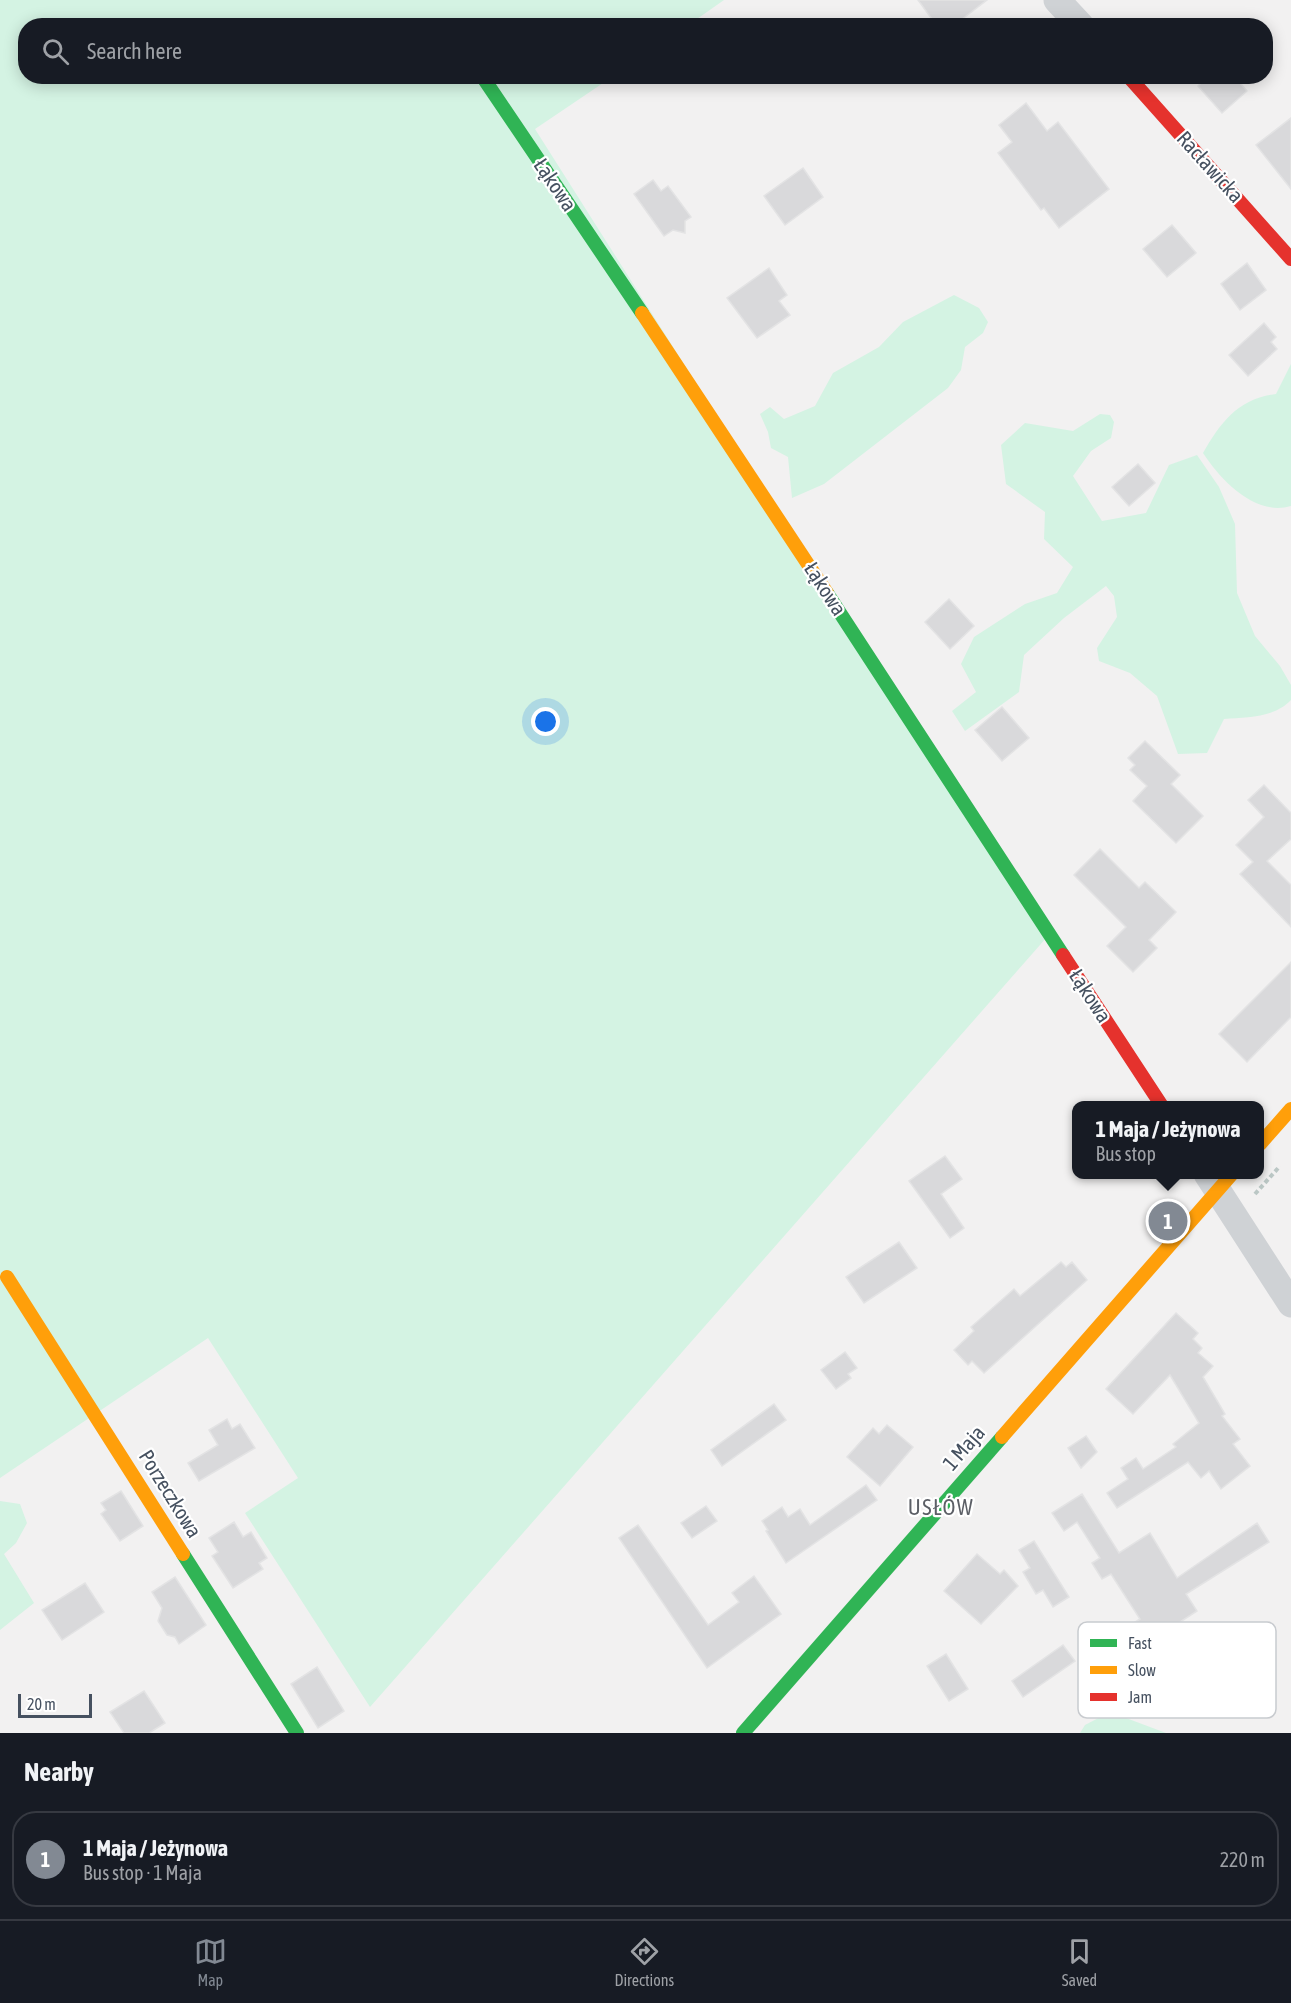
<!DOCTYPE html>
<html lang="en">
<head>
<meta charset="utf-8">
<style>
	:root { --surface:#171b24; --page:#20242c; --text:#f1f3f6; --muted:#9ea1a6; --line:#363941; --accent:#828993 }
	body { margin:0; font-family:"Asap Condensed",sans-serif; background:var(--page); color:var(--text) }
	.scale { position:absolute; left:18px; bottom:15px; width:74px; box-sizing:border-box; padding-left:6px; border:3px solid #465160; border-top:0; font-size:16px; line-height:21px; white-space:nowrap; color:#465160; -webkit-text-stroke:4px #fff; paint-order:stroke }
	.you { position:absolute; left:546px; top:722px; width:21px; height:21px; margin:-15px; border:4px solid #fff; border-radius:50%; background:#1a73e8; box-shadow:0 0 0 9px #1a73e833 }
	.badge { display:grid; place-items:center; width:39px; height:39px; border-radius:50%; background:var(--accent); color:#fff; font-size:20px; font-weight:700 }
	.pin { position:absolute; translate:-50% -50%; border:3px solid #fff; box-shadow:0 2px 6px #0006 }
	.popup { position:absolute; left:1072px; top:1101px; width:192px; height:78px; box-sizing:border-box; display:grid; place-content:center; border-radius:12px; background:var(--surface); filter:drop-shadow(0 2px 4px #0005); font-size:20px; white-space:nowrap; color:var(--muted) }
	.popup b { font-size:22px; color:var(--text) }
	.popup::after { content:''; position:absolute; left:50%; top:100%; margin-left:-12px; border:12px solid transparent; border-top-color:var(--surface) }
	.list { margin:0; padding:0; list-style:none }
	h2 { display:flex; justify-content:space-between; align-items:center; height:78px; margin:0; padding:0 24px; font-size:26px }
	h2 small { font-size:20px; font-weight:400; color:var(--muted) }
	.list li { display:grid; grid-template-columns:39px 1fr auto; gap:18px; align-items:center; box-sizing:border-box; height:96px; margin:0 12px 12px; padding:0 12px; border:2px solid var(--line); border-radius:24px }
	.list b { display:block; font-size:22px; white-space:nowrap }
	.list p { margin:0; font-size:20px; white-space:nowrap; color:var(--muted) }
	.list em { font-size:20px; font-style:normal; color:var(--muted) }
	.icon { flex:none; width:33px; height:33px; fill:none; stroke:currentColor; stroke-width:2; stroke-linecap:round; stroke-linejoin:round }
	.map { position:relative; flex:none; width:1291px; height:1733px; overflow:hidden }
	.search { position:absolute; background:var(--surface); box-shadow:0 3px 15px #0003; left:18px; right:18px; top:18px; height:66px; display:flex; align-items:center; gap:15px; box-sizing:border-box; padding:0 21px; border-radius:24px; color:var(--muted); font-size:22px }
	.sheet { height:186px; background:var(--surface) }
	nav { display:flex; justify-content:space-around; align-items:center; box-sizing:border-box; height:84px; border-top:2px solid var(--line); background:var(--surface); font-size:16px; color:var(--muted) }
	nav a { display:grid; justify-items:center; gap:3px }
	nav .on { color:var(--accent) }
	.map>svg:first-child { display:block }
	.green { fill:#d4f3e3 }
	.building { fill:#d9d9db; stroke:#e3e3e4; stroke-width:1.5 }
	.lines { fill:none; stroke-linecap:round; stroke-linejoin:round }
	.path { stroke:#bbc7c5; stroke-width:4; stroke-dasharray:4.5 3; stroke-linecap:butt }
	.street { stroke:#cfd2d5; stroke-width:27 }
	.fast { stroke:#30b455; stroke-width:14 }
	.slow { stroke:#ff9f0a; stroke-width:14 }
	.jam { stroke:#e5322d; stroke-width:14 }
	.labels { text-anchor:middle; stroke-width:4.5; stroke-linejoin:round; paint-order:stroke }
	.street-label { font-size:21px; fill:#465160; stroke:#fff }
	.neighbourhood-label { font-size:22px; letter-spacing:1.5px; fill:#5c5f66; stroke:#fff }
	.key { fill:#fff; stroke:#c8cbcf; stroke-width:1.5 }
	.key-label { font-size:16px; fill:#465160 }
</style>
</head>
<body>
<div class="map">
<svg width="1291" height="1733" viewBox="0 0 1291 1733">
	<rect width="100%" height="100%" fill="#f2f1f1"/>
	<!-- green -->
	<g class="green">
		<polygon points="0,0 724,0 687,26 26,26 26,76 612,77 535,129 1047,937 370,1707 245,1513 298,1478 208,1338 0,1478"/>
		<polygon points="954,295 979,308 988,322 983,333 965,347 961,370 948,388 824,484 792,498 788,457 771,448 768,432 760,414 770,407 784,419 815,406 833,373 879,347 903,322"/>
		<path d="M 1291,364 L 1291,506 C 1255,517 1220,479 1203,453 C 1221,422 1238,399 1276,394 Z"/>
		<path d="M 1100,414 L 1110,415 L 1114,422 L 1111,438 L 1091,451 L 1073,476 L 1102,521 L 1146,513 L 1169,465 L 1197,455 L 1219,487 L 1235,524 L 1237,593 L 1255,636 L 1280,666 L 1291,685 L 1291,700 C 1274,718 1247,717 1224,719 L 1207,753 L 1178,754 L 1157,696 L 1130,673 L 1099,661 L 1097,648 L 1117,617 L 1114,596 L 1106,586 L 1064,618 L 1024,655 L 1019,692 L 965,731 L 952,711 L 976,692 L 961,664 L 974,637 L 1025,604 L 1057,593 L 1073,567 L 1044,539 L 1045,512 L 1006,484 L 1001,445 L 1025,423 L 1073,431 Z"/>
		<polygon points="0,1501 20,1504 27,1523 16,1543 4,1554 34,1603 0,1630"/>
		<polygon points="1110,1712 1166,1733 1080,1733 1085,1725"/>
	</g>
	<!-- building -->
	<g class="building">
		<polygon points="918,0 987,0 953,26 937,26"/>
		<polygon points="1208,76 1234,76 1247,91 1222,113 1198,86"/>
		<polygon points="1026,103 1047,131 1058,122 1109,189 1059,228 1044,208 1041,210 998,153 1012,142 999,125"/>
		<polygon points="1291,118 1291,189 1256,145"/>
		<polygon points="803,168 823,197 785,225 764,196"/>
		<polygon points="653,180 661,191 668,186 691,217 685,221 685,233 673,230 664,236 634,194"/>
		<polygon points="1172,225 1196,253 1167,277 1143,249"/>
		<polygon points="1247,263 1266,290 1240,310 1221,284"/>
		<polygon points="769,268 787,295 779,301 790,315 757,338 727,298"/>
		<polygon points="1264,323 1276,337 1271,342 1277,349 1248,376 1229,355"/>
		<polygon points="1138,464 1155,483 1129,506 1112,487"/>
		<polygon points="949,599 974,626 950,649 925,622"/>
		<polygon points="1002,707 1029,738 1002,761 975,730"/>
		<polygon points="1145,741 1180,775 1171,784 1203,816 1176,843 1133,801 1147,786 1130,770 1135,765 1128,758"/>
		<polygon points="1264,785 1291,813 1291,839 1267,861 1291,885 1291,927 1240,874 1253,862 1236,845 1264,817 1248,800"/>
		<polygon points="1100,849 1139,888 1145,882 1176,912 1149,940 1157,948 1133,972 1107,946 1126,927 1074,875"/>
		<polygon points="1291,962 1291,1017 1247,1062 1219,1034"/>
		<polygon points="945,1156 962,1179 941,1194 964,1228 950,1238 909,1181"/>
		<polygon points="899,1242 917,1268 864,1303 846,1277"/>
		<polygon points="1061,1262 1066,1267 1072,1262 1087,1280 984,1373 972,1361 968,1365 954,1350 974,1331 971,1327 1014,1289 1020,1296"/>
		<polygon points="1176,1313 1198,1333 1193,1339 1202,1348 1198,1353 1213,1366 1203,1377 1225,1414 1222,1416 1240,1439 1233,1444 1250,1466 1221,1489 1209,1471 1201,1478 1188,1462 1117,1508 1107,1493 1128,1479 1121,1468 1136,1458 1143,1469 1176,1447 1173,1444 1199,1423 1170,1375 1133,1414 1106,1389"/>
		<polygon points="845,1352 857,1368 848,1374 851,1378 836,1389 821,1370"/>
		<polygon points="774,1404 786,1420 722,1466 711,1450"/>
		<polygon points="227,1419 232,1429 240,1424 255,1448 199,1481 188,1463 218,1445 209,1430"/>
		<polygon points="887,1425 913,1447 880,1486 847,1457 873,1428 879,1434"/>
		<polygon points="1086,1436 1097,1452 1081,1468 1068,1448"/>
		<polygon points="866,1485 877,1500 786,1563 766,1531 768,1530 762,1521 782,1507 788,1517 800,1509 810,1525"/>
		<polygon points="121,1491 143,1526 120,1541 101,1514 106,1510 101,1503"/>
		<polygon points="1082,1494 1119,1553 1150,1533 1177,1578 1257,1523 1269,1542 1186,1594 1197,1611 1131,1654 1117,1634 1140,1619 1111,1574 1102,1579 1092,1563 1100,1558 1077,1522 1064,1531 1052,1513"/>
		<polygon points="706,1506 717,1521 692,1538 681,1523"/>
		<polygon points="234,1522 243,1537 251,1532 267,1558 259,1563 263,1569 233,1588 212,1556 218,1552 209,1538"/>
		<polygon points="638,1525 708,1625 739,1602 732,1593 754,1576 781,1614 707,1668 619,1538"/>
		<polygon points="1034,1541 1069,1597 1053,1607 1043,1590 1036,1594 1023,1572 1030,1568 1019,1550"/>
		<polygon points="977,1554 1000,1574 1004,1570 1018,1586 981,1624 944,1591"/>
		<polygon points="175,1577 206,1625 179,1644 175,1637 167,1635 158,1621 162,1608 152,1592"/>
		<polygon points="85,1583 104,1612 62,1640 42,1610"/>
		<polygon points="1063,1645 1075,1661 1023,1697 1012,1681"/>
		<polygon points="946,1654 968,1689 949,1701 927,1666"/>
		<polygon points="317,1667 344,1711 318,1728 291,1684"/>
		<polygon points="144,1691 165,1723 149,1733 124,1733 110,1712"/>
	</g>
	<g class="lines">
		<!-- path -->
		<polyline class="path" points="1255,1194 1280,1166"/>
		<!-- street -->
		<g class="street">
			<polyline points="1057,0 1081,26"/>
			<polyline points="1207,1174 1291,1304"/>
		</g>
		<!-- fast -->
		<g class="fast">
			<polyline points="482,76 642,313"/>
			<polyline points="827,593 1063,955"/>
			<polyline points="183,1554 297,1733"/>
			<polyline points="743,1733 1002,1437"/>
		</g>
		<!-- slow -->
		<g class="slow">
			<polyline points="642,313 827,593"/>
			<polyline points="1260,1144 1291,1109"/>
			<polyline points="7,1277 183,1554"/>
			<polyline points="1002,1437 1232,1174"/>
		</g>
		<!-- jam -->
		<g class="jam">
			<polyline points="1128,76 1291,259"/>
			<polyline points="1063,955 1162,1106"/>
		</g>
	</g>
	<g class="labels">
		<!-- street labels -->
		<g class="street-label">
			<text transform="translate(1210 167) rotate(48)" y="7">Racławicka</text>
			<text transform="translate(555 185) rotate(56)" y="7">Łąkowa</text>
			<text transform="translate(825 589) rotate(57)" y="7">Łąkowa</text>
			<text transform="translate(1090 996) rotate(57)" y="7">Łąkowa</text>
			<text transform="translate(964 1448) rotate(-49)" y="7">1 Maja</text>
			<text transform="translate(170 1494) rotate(58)" y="7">Porzeczkowa</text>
		</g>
		<!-- neighbourhood labels -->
		<g class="neighbourhood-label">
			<text x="941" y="1515">USŁÓW</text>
		</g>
	</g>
	<!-- legend -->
	<rect x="1078" y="1622" width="198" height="96" rx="9" class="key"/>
	<rect x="1090" y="1639" width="27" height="8" fill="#30b455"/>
	<rect x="1090" y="1666" width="27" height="8" fill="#ff9f0a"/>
	<rect x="1090" y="1693" width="27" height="8" fill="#e5322d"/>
	<g class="key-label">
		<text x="1128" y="1649">Fast</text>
		<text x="1128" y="1676">Slow</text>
		<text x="1128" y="1703">Jam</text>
	</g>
</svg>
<div class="scale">20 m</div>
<div class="you"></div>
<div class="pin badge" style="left:1168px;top:1221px">1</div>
<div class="popup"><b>1 Maja / Jeżynowa</b>Bus stop</div>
<div class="search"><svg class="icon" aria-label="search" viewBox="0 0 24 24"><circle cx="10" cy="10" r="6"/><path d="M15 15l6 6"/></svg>Search here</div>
</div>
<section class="sheet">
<h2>Nearby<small></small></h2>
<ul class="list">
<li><span class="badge">1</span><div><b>1 Maja / Jeżynowa</b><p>Bus stop · 1 Maja</p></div><em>220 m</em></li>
</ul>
</section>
<nav>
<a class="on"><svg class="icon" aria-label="map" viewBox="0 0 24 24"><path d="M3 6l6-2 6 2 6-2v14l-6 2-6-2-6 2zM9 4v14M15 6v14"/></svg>Map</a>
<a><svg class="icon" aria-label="directions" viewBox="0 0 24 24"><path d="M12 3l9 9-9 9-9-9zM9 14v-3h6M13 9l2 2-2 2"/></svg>Directions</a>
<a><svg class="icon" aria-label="saved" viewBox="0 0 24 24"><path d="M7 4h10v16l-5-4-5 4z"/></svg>Saved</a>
</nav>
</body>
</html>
